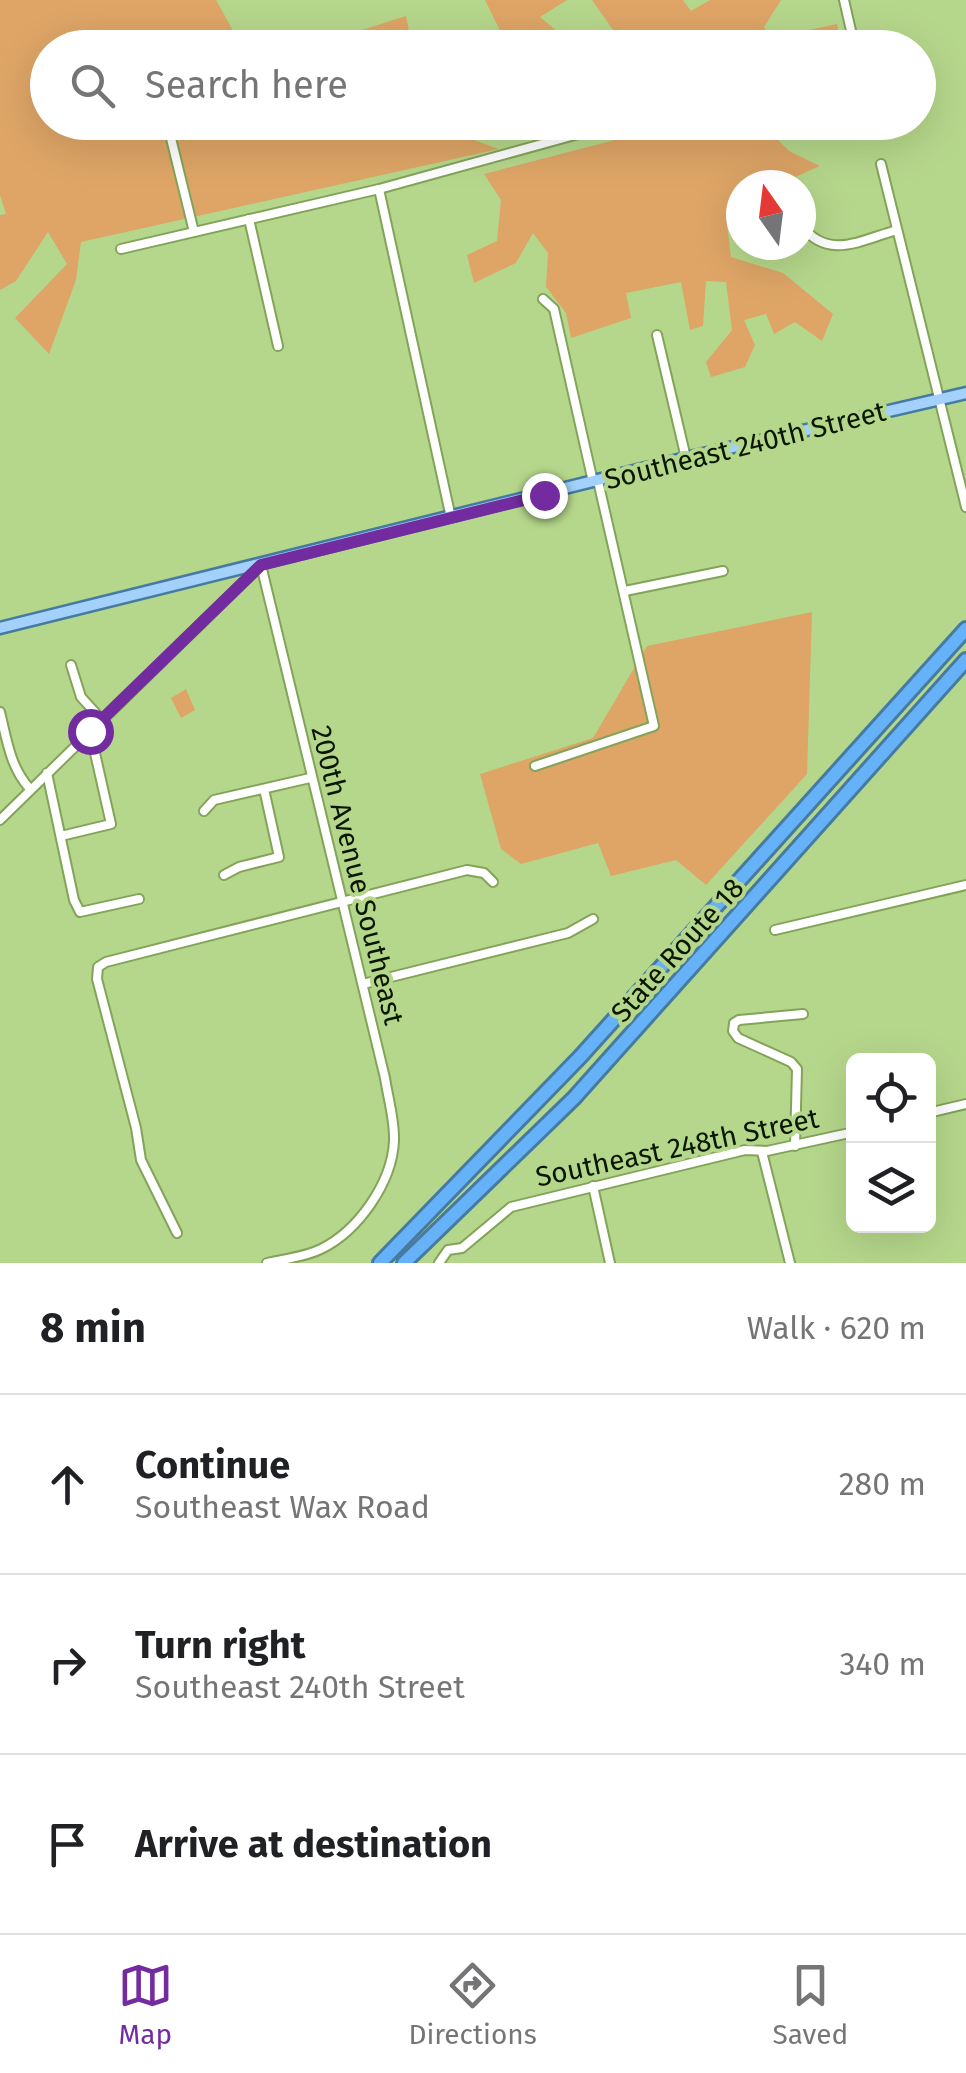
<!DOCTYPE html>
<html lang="en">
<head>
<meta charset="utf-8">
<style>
	:root { --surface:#fff; --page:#f2f2f2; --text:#202124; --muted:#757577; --line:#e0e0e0; --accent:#722ca0 }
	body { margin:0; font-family:"Fira Sans",sans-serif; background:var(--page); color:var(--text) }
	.controls { position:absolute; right:30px; bottom:30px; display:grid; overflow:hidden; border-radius:15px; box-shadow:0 10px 40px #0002 }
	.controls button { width:90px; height:90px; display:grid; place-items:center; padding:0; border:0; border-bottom:2px solid var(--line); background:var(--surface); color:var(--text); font:50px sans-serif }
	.compass { position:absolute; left:726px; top:170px; width:90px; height:90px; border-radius:50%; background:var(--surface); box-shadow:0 10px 40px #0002; rotate:346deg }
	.stop { position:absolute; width:30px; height:30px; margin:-22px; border:8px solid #722ca0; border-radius:50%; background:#fff }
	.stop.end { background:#722ca0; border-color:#fff; box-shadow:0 2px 10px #0008 }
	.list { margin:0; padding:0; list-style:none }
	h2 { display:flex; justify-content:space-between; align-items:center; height:130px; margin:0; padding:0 40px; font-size:42px }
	h2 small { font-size:32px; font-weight:400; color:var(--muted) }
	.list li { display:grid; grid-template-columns:65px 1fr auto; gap:30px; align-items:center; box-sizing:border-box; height:180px; padding:0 40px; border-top:2px solid var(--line) }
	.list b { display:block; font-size:38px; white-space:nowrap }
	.list p { margin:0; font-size:32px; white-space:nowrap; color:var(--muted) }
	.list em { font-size:32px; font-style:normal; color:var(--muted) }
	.icon { flex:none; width:55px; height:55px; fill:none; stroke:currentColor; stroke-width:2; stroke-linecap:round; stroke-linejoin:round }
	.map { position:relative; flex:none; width:966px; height:1263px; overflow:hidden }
	.search { position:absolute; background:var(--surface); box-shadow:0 10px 40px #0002; left:30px; right:30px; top:30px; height:110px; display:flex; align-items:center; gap:25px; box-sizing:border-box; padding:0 35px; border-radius:55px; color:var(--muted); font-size:38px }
	.sheet { height:670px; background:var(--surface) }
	nav { display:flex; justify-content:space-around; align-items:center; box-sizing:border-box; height:140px; border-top:2px solid var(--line); background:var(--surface); font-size:28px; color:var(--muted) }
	nav a { display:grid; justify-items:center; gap:5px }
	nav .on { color:var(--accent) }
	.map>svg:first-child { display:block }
	.green { fill:#dea566 }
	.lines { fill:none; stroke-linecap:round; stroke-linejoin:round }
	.minor-casing { stroke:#83a359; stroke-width:12 }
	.major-casing { stroke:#467ba1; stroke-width:15 }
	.highway-casing { stroke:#467ba1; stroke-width:18 }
	.minor { stroke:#fff; stroke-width:8 }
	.major { stroke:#a3d1fb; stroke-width:10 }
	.highway { stroke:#66b2f8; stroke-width:12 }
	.route { stroke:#722ca0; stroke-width:12 }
	.labels { text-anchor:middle; stroke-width:8; stroke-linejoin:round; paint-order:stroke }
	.street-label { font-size:28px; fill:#0b1600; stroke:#b5d78b }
</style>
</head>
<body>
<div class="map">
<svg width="966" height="1263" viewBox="0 0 966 1263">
	<rect width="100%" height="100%" fill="#b5d78b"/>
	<!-- green -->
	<g class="green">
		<polygon points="0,0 216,0 242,47 48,48 48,122 426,123 499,149 81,242 76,280 49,354 15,318 67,264 48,232 16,281 0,290 0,215 6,214 0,195"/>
		<polygon points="485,0 567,0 540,17 576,47 508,47"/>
		<polygon points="592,0 683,0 691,11 710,0 781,0 764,27 776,47 625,47"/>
		<polygon points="406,16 412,47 364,47 359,31"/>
		<polygon points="837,24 841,47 797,47 799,32"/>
		<polygon points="684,122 761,123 789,151 820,166 777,185 741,185 741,217 727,224 731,257 783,273 833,314 822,341 795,322 774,334 766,314 744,320 755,345 745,367 711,377 706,362 732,330 726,282 706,281 703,326 690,330 681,282 626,293 631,318 571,338 566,313 546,287 548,253 533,233 516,263 474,283 467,255 497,241 501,200 484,174"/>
		<polygon points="812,612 807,774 706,885 676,860 611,876 598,843 521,864 501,849 480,774 593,738 647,646"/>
		<polygon points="186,689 195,710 181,718 171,698"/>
	</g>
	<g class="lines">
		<!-- minor casing -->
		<g class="minor-casing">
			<g id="minor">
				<polyline points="844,0 855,48"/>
				<polyline points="167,122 194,232"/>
				<polyline points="881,164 966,507"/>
				<polyline points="379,189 451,518"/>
				<polyline points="249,219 278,346"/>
				<path d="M 801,225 C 828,261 861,240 897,230"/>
				<polyline points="121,249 379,189 622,122"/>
				<polyline points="543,299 554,309 593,482"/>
				<polyline points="657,335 686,458"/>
				<path d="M 261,565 L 385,1078 C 388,1098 395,1121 394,1141 C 392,1183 358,1231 321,1249 C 305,1257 284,1259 267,1263"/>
				<polyline points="625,591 723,571"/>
				<polyline points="71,665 81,697 101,719"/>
				<path d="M 0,712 C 7,740 10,767 30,789"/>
				<polyline points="535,766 654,726 598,481"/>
				<polyline points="47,773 74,900 80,912 139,899"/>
				<polyline points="204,811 214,800 310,778"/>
				<polyline points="0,820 261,565"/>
				<polyline points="61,836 111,824 90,731"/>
				<polyline points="224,875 239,867 279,857 264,789"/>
				<polyline points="775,930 966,885"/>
				<polyline points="363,984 568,933 593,919"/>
				<polyline points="928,1113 966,1104"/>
				<polyline points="795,1146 797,1069 791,1062 738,1038 733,1031 734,1023 739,1020 803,1014"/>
				<polyline points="762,1152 790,1263"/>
				<polyline points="593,1186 610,1263"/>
				<polyline points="177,1233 141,1160 136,1128 97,979 98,967 106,962 467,870 484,873 493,882"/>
				<polyline points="439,1263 448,1250 462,1248 511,1207 745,1150 767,1151 854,1132"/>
			</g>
		</g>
		<!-- major casing -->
		<g class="major-casing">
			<polyline id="major" points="0,628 686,458 966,393"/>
		</g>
		<!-- highway casing -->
		<g class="highway-casing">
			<g id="highway">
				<polyline points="380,1263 580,1057 966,629"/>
				<polyline points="404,1263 574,1098 966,660"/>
			</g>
		</g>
		<!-- minor -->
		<use href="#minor" class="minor"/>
		<!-- major -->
		<use href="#major" class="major"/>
		<!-- highway -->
		<use href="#highway" class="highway"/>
	</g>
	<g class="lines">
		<!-- route -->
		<polyline class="route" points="90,731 261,565 544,495"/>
	</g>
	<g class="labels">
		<!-- street labels -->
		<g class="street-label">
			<text transform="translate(745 445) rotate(-14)" y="10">Southeast 240th Street</text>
			<text transform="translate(358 875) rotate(76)" y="10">200th Avenue Southeast</text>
			<text transform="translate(677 950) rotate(-48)" y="10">State Route 18</text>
			<text transform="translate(677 1147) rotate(-12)" y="10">Southeast 248th Street</text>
		</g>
	</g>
</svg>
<div class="controls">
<button><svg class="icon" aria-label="locate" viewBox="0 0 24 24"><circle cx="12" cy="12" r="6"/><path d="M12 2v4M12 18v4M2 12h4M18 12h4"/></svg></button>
<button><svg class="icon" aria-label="layers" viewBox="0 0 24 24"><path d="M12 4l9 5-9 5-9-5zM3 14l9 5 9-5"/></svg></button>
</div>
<svg class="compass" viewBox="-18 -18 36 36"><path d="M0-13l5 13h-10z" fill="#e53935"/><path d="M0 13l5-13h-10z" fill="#757577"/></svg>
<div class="stop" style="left:90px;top:731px"></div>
<div class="stop end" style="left:544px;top:495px"></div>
<div class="search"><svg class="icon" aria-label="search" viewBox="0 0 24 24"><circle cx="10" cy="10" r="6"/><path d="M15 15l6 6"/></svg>Search here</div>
</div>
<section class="sheet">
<h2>8 min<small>Walk · 620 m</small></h2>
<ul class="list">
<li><svg class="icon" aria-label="ahead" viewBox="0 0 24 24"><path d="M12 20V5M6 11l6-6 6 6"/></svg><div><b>Continue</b><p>Southeast Wax Road</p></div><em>280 m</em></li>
<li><svg class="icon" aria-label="right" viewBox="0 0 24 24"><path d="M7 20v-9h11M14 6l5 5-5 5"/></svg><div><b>Turn right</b><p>Southeast 240th Street</p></div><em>340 m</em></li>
<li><svg class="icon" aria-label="arrive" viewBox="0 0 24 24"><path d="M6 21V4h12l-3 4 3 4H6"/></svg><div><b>Arrive at destination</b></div></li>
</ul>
</section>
<nav>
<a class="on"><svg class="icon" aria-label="map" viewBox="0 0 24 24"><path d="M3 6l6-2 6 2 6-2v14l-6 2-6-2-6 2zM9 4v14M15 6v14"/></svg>Map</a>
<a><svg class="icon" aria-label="directions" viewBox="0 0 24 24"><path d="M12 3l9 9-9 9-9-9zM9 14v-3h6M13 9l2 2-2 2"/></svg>Directions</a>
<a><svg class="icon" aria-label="saved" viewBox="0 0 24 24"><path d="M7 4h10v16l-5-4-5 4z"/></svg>Saved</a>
</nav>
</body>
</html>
